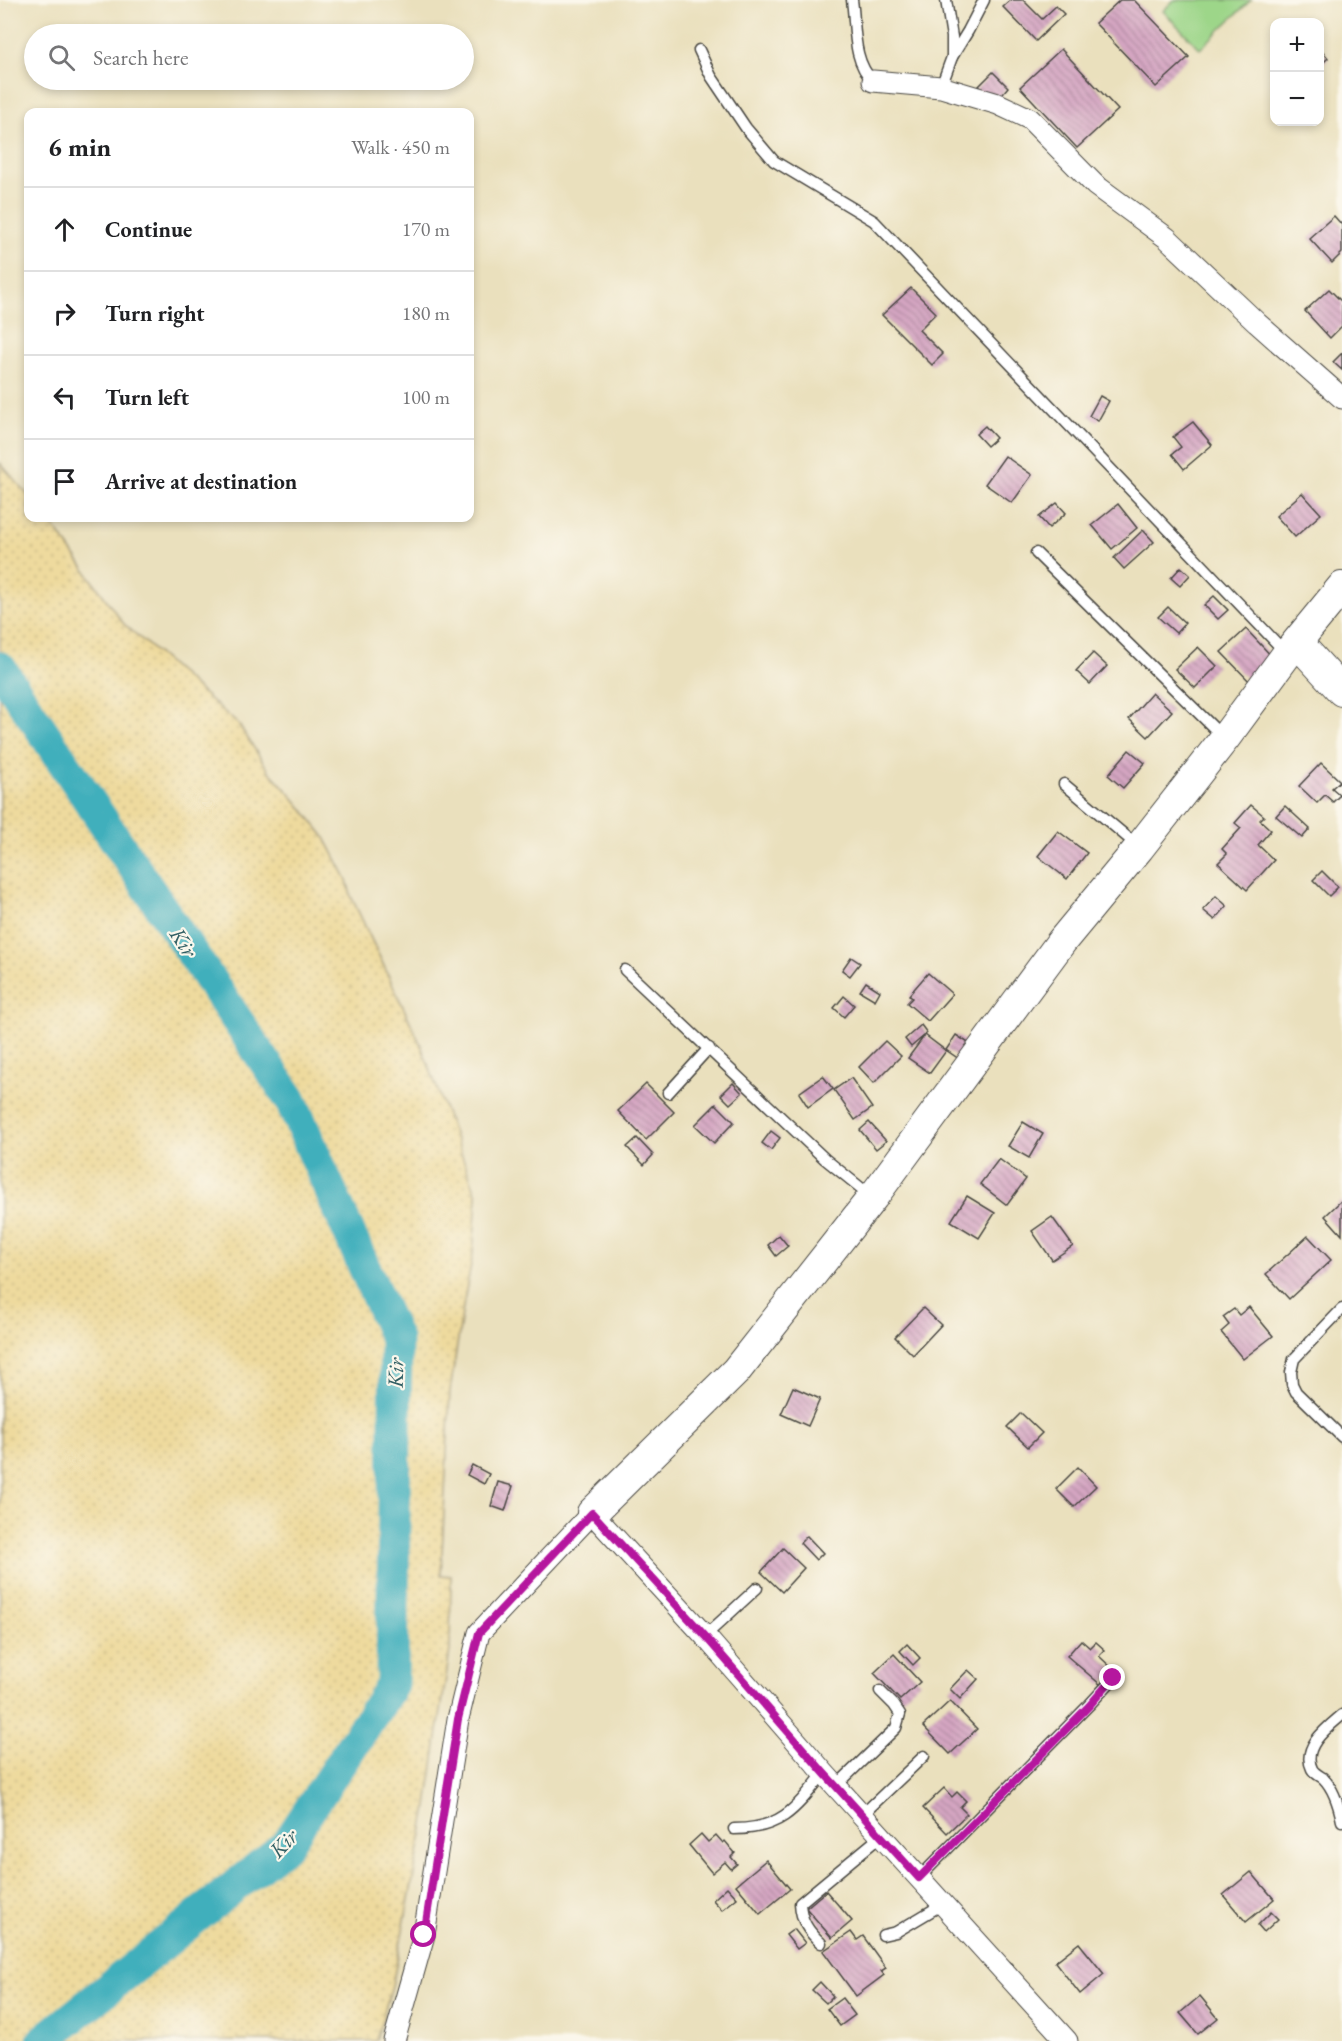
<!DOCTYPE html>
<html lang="en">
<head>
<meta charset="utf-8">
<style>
	:root { --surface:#fff; --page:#f6f6f6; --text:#202124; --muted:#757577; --line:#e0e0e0 }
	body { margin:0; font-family:"EB Garamond",serif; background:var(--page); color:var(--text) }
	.controls { position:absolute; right:18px; top:18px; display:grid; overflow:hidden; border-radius:12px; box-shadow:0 3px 9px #0003 }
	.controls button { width:54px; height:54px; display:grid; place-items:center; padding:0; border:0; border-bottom:2px solid var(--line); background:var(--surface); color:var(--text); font:30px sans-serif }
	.stop { position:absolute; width:18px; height:18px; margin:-14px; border:4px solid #b5179e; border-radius:50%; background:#fff }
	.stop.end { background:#b5179e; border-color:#fff; box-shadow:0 2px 6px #0008 }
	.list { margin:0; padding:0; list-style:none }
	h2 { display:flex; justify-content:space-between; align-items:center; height:78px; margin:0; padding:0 24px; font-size:26px }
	h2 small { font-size:20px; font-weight:400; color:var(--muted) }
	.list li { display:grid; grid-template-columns:39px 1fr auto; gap:18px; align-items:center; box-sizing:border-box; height:84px; padding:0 24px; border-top:2px solid var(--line) }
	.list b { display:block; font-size:22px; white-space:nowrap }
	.list em { font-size:20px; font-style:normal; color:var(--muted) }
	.icon { flex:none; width:33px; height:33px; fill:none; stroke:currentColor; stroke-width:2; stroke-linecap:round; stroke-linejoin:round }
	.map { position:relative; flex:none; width:1342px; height:2041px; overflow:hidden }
	.search { position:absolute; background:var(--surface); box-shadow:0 3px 9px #0003; left:24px; top:24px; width:450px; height:66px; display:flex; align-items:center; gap:15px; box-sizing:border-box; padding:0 21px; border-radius:33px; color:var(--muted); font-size:22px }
	.panel { position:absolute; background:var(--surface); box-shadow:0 3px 9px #0003; left:24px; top:108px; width:450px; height:414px; border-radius:12px }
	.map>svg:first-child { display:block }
	.sand { fill:url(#sand-dots); stroke:#8c8264; stroke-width:1.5 }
	.pitch { fill:#9dd689; stroke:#64805a; stroke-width:1.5 }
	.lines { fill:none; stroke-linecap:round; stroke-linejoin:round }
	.river { stroke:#40afbc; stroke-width:33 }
	.building { fill:url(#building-back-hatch) }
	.lane-casing { stroke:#484641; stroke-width:13 }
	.street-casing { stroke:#484641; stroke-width:23 }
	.secondary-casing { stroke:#484641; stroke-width:32 }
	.lane { stroke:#fff; stroke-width:10 }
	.street { stroke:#fff; stroke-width:21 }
	.secondary { stroke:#fff; stroke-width:30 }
	.route { stroke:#b5179e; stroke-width:8 }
	.labels { text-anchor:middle; stroke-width:4.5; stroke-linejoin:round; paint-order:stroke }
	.water-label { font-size:22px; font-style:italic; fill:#336065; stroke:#fbf7ec }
</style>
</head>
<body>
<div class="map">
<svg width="1342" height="2041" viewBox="0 0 1342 2041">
	<defs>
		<pattern id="sand-dots" width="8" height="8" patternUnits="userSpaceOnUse" patternTransform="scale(1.5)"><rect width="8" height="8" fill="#eeda9e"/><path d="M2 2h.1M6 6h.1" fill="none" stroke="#cb8" stroke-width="1.8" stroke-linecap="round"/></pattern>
		<pattern id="building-back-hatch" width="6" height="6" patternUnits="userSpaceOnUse" patternTransform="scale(1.5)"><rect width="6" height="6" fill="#d5a6c2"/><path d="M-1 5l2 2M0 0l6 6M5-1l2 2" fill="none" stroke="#ad879e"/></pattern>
	</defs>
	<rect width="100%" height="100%" fill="#fbf7ec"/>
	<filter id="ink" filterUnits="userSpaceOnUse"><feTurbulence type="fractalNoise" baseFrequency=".0167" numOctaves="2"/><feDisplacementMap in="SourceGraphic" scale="12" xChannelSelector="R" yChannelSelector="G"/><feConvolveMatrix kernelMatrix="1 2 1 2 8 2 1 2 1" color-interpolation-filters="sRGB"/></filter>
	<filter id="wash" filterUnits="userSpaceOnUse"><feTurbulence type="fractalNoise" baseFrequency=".008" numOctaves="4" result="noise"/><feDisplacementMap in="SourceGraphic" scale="24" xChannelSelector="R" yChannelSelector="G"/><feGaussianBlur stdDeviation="1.35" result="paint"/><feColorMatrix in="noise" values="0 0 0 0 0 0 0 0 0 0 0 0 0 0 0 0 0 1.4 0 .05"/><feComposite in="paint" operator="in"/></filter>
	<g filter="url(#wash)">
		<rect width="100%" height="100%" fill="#eae0bd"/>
		<!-- sand -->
		<polygon class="sand" points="0,463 28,495 28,518 48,518 123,623 239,725 269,771 293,797 324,836 347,880 351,896 421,1045 477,1196 473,1254 464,1301 450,1391 441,1575 451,1576 450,1650 426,1813 392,1986 376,2041 0,2041"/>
		<!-- pitch -->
		<polygon class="pitch" points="1174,0 1251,0 1200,49 1163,11"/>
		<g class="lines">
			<!-- river -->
			<polyline class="river" points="0,668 290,1099 396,1339 392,1685 287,1844 43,2041"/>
		</g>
		<g id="blocks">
			<!-- building -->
			<g class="building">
				<polygon points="1011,0 1023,0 1042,19 1056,6 1064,14 1036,41 1003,7"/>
				<polygon points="1120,0 1134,0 1189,57 1156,87 1095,23"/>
				<polygon points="1320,48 1328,58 1320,66"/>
				<polygon points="1061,49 1118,110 1077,148 1020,87"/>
				<polygon points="993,72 1008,87 999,98 975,90"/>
				<polygon points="1334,216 1342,225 1342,253 1332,263 1309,238"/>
				<polygon points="911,288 936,313 919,330 943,354 932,365 882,315"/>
				<polygon points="1329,289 1342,302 1342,326 1330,338 1305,311"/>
				<polygon points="1342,353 1342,370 1333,362"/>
				<polygon points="1100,396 1109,401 1098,421 1089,416"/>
				<polygon points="1193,422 1212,445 1184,469 1172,454 1181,447 1173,437"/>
				<polygon points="985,426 996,438 987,446 976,434"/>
				<polygon points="1005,456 1032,475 1012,503 985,484"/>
				<polygon points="1302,493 1321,514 1295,537 1276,516"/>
				<polygon points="1057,503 1066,513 1049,528 1039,517"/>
				<polygon points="1118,504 1137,528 1112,549 1092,525"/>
				<polygon points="1143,530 1154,542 1124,569 1114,558"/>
				<polygon points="1181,567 1190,575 1180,586 1171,578"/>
				<polygon points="1214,596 1228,610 1218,619 1204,605"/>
				<polygon points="1168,607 1185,623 1176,633 1158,617"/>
				<polygon points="1246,629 1276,661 1252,684 1221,652"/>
				<polygon points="1198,647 1217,666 1195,688 1175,669"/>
				<polygon points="1093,653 1107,666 1090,684 1076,671"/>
				<polygon points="1152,693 1172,711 1148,737 1129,719"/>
				<polygon points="1129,750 1145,763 1123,788 1108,775"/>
				<polygon points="1321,763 1340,781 1332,788 1340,795 1333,802 1325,795 1317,803 1299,786"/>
				<polygon points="1251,805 1264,816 1260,820 1271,830 1258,845 1274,860 1247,890 1218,863 1227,854 1222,849 1241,828 1235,823"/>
				<polygon points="1285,806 1310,829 1302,838 1276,816"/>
				<polygon points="1058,831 1087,853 1067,879 1038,856"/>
				<polygon points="1322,871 1338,887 1329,896 1313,880"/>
				<polygon points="1216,896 1227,906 1215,920 1203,910"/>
				<polygon points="851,957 860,963 850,976 842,970"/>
				<polygon points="928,973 952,994 928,1021 907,1003 912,998 909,995"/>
				<polygon points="866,982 880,991 875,1000 860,991"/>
				<polygon points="844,996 854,1005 844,1017 834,1008"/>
				<polygon points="921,1025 927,1033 925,1035 946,1051 930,1073 908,1058 925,1035 911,1047 905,1039"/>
				<polygon points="956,1035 973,1046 962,1061 946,1050"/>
				<polygon points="885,1041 901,1056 874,1083 859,1067"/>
				<polygon points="823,1076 833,1089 808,1107 799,1093"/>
				<polygon points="851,1078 872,1108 855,1120 834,1090"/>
				<polygon points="733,1083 742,1093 730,1104 721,1095"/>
				<polygon points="646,1084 674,1112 646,1140 618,1111"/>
				<polygon points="716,1104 734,1122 714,1143 695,1125"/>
				<polygon points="869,1122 886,1141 876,1149 860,1130"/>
				<polygon points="1023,1122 1043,1134 1029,1158 1008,1146"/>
				<polygon points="771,1131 780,1138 771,1150 762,1143"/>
				<polygon points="637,1138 653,1155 644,1165 627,1147"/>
				<polygon points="999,1159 1026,1179 1007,1205 980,1184"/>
				<polygon points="967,1196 995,1213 979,1238 951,1221"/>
				<polygon points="1342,1200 1342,1235 1325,1216"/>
				<polygon points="1052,1217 1073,1246 1052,1260 1032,1231"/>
				<polygon points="779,1235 788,1246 776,1256 768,1245"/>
				<polygon points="1308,1236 1331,1260 1289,1299 1266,1274"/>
				<polygon points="1249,1307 1273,1336 1243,1359 1221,1332 1229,1325 1223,1317 1234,1309 1239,1315"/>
				<polygon points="923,1308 941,1325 913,1355 895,1337"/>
				<polygon points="793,1387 820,1399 808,1426 781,1414"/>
				<polygon points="1021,1413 1042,1433 1028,1447 1007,1427"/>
				<polygon points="472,1465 489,1474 484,1484 467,1475"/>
				<polygon points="1078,1467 1096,1486 1074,1507 1056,1489"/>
				<polygon points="498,1482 513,1486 505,1511 491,1506"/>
				<polygon points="807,1536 823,1553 816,1560 800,1543"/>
				<polygon points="783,1548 804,1568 782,1592 761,1572"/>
				<polygon points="1081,1640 1090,1648 1096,1642 1105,1650 1099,1656 1114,1670 1101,1685 1067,1656"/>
				<polygon points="907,1644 920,1658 913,1665 900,1651"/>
				<polygon points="894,1654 920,1682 900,1700 874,1673"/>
				<polygon points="968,1670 978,1679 960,1699 950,1689"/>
				<polygon points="950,1701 977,1729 950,1754 923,1726"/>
				<polygon points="944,1788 952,1797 957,1792 966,1801 960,1807 967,1814 947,1833 923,1808"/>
				<polygon points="701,1834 708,1842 716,1835 723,1843 725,1841 735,1853 731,1857 737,1864 731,1869 725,1862 712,1873 689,1845"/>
				<polygon points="766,1860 790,1889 760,1914 736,1885"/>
				<polygon points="1251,1872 1274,1899 1246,1922 1223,1895"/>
				<polygon points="727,1887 737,1898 722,1910 713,1900"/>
				<polygon points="826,1891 852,1921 832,1938 806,1908"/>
				<polygon points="1271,1912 1278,1919 1264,1932 1258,1925"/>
				<polygon points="794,1929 805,1943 797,1949 786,1935"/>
				<polygon points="851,1932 857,1940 863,1936 886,1968 881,1971 884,1975 856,1996 823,1951"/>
				<polygon points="1079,1943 1104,1974 1080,1994 1055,1962"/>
				<polygon points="820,1982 833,1996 826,2003 812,1990"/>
				<polygon points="1200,1996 1218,2018 1198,2034 1180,2013"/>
				<polygon points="842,1998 855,2015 840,2026 827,2009"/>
			</g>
		</g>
	</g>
	<g filter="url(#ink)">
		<use href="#blocks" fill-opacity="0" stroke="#484641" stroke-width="1.5"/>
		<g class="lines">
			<!-- lane casing -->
			<g class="lane-casing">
				<g id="lane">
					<path d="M 852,0 C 856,27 852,61 873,81"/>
					<polyline points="699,50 711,76 746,128 774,161 874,221 1287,654"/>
					<polyline points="952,57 968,31 984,0"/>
					<polyline points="941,87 952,57 952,37 946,0"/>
					<polyline points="1036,553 1222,736"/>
					<polyline points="1064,784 1139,847"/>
					<polyline points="625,970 825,1159 872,1197"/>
					<polyline points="668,1093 709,1048"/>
					<polyline points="1342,1309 1294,1359 1291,1372 1292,1384 1296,1392 1342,1437"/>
					<polyline points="705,1636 757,1588"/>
					<path d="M 1342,1715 C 1328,1727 1301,1747 1312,1769 C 1314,1773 1320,1776 1323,1778 C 1334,1789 1339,1806 1342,1821"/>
					<polyline points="836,1786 896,1728 900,1714 894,1705 880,1691"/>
					<polyline points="862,1815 924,1756"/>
					<path d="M 734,1829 C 782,1829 796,1808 824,1773"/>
					<polyline points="919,1878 1089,1705 1114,1678"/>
					<polyline points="883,1935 896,1932 943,1904"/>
					<path d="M 821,1943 C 808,1931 801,1921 800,1903 L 881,1836"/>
				</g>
			</g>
			<!-- street casing -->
			<g class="street-casing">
				<g id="street">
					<polyline points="873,81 941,87 998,104 1030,119 1095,185 1167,238 1257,323 1342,398"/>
					<polyline points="394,2041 424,1935 458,1719 479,1633 592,1513 705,1636 824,1773 1067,2041"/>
				</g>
			</g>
			<!-- secondary casing -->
			<g class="secondary-casing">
				<g id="secondary">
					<polyline points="1298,643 1342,691"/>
					<polyline points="592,1513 736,1371 873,1197 1062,941 1139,848 1225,738 1287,654 1342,587"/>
				</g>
			</g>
			<!-- lane -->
			<use href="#lane" class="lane"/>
			<!-- street -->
			<use href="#street" class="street"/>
			<!-- secondary -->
			<use href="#secondary" class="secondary"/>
		</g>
	</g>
	<g class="lines" filter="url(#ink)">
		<!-- route -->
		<polyline class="route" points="424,1935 458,1719 479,1633 592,1513 705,1636 824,1773 919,1878 1089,1706 1113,1678"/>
	</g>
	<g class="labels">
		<!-- water labels -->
		<g class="water-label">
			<text transform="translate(184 942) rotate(56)" y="8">Kir</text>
			<text transform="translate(395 1373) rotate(-89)" y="8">Kir</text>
			<text transform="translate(283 1843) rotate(-47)" y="8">Kir</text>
		</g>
	</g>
</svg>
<div class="controls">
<button>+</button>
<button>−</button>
</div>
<div class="stop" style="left:424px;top:1935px"></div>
<div class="stop end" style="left:1113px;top:1678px"></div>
<div class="search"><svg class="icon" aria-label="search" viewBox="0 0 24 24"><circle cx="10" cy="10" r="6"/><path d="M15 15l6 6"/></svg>Search here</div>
<section class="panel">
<h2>6 min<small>Walk · 450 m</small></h2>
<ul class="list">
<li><svg class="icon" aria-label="ahead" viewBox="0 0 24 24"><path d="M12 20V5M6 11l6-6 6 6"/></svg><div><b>Continue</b></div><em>170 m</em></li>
<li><svg class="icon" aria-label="right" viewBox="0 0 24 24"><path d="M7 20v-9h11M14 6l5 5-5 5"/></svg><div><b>Turn right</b></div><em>180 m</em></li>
<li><svg class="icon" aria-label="left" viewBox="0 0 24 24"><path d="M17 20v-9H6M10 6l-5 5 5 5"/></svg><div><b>Turn left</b></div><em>100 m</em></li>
<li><svg class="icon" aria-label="arrive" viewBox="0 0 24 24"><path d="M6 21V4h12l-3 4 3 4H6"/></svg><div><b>Arrive at destination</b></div></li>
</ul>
</section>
</div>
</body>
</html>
